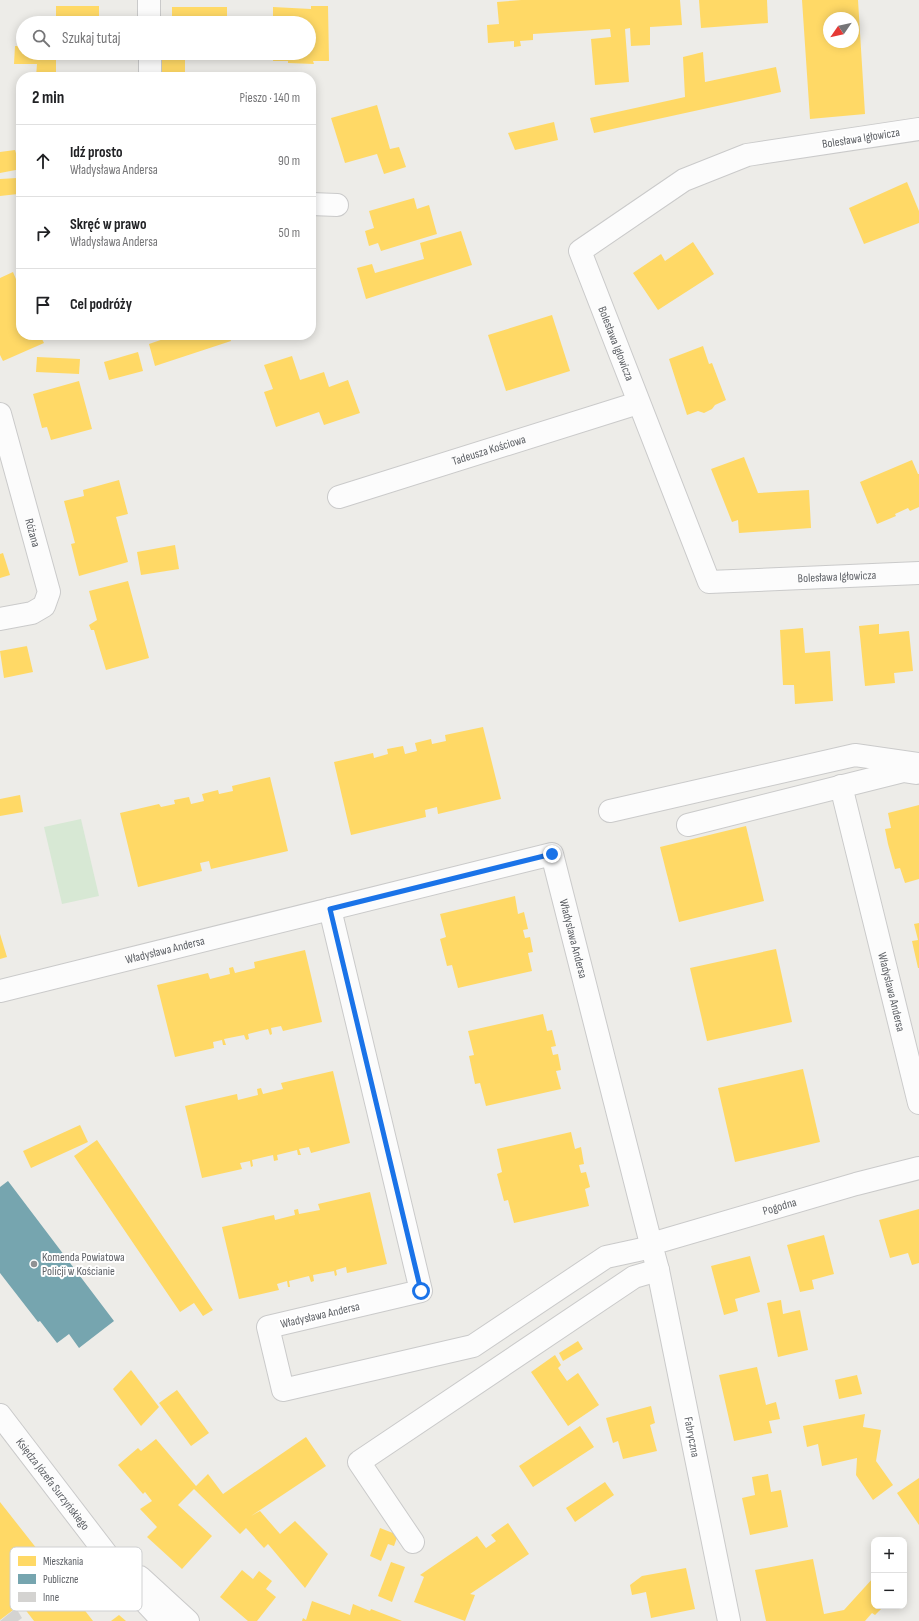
<!DOCTYPE html>
<html lang="pl">
<head>
<meta charset="utf-8">
<style>
	:root { --surface:#fff; --page:#f2f2f2; --text:#202124; --muted:#757577; --line:#e0e0e0 }
	body { margin:0; font-family:"Sofia Sans Condensed",sans-serif; background:var(--page); color:var(--text) }
	.controls { position:absolute; right:12px; bottom:12px; display:grid; overflow:hidden; border-radius:8px; box-shadow:0 2px 10px #0003 }
	.controls button { width:36px; height:36px; display:grid; place-items:center; padding:0; border:0; border-bottom:1px solid var(--line); background:var(--surface); color:var(--text); font:20px sans-serif }
	.compass { position:absolute; left:823px; top:12px; width:36px; height:36px; border-radius:50%; background:var(--surface); box-shadow:0 2px 10px #0003; rotate:236deg }
	.stop { position:absolute; width:12px; height:12px; margin:-9px; border:3px solid #1a73e8; border-radius:50%; background:#fff }
	.stop.end { background:#1a73e8; border-color:#fff; box-shadow:0 1px 4px #0008 }
	.list { margin:0; padding:0; list-style:none }
	h2 { display:flex; justify-content:space-between; align-items:center; height:52px; margin:0; padding:0 16px; font-size:17px }
	h2 small { font-size:13px; font-weight:400; color:var(--muted) }
	.list li { display:grid; grid-template-columns:26px 1fr auto; gap:12px; align-items:center; box-sizing:border-box; height:72px; padding:0 16px; border-top:1px solid var(--line) }
	.list b { display:block; font-size:15px; white-space:nowrap }
	.list p { margin:0; font-size:13px; white-space:nowrap; color:var(--muted) }
	.list em { font-size:13px; font-style:normal; color:var(--muted) }
	.icon { flex:none; width:22px; height:22px; fill:none; stroke:currentColor; stroke-width:2; stroke-linecap:round; stroke-linejoin:round }
	.map { position:relative; flex:none; width:919px; height:1621px; overflow:hidden }
	.search { position:absolute; background:var(--surface); box-shadow:0 2px 10px #0003; left:16px; top:16px; width:300px; height:44px; display:flex; align-items:center; gap:10px; box-sizing:border-box; padding:0 14px; border-radius:22px; color:var(--muted); font-size:15px }
	.panel { position:absolute; background:var(--surface); box-shadow:0 2px 10px #0003; left:16px; top:72px; width:300px; height:268px; border-radius:16px }
	.map>svg:first-child { display:block }
	.green { fill:#d7e8d4 }
	.homes { fill:#ffd966; fill-rule:evenodd }
	.public { fill:#76a5af }
	.building { fill:#d4d3d1 }
	.lines { fill:none; stroke-linecap:round; stroke-linejoin:round }
	.minor-casing { stroke:#cacaca; stroke-width:24 }
	.minor { stroke:#fcfcfc; stroke-width:22 }
	.route { stroke:#1a73e8; stroke-width:5 }
	.poi-dot { fill:#909294; stroke:#fff; stroke-width:1.5 }
	.labels { text-anchor:middle; stroke-width:4; stroke-linejoin:round; paint-order:stroke }
	.street-label { font-size:12px; fill:#5e6166; stroke:#fff }
	.poi-label { font-size:12px; fill:#5e6166; stroke:#fff; text-anchor:start }
	.key { fill:#fff; stroke:#cfd0d1; stroke-width:1 }
	.key-label { font-size:11px; fill:#5e6166 }
</style>
</head>
<body>
<div class="map">
<svg width="919" height="1621" viewBox="0 0 919 1621">
	<rect width="100%" height="100%" fill="#edece8"/>
	<!-- green -->
	<polygon class="green" points="81,819 99,896 62,904 44,827"/>
	<!-- homes -->
	<g class="homes">
		<polygon points="521,0 680,0 682,25 650,27 650,45 631,46 630,28 625,29 629,82 595,85 591,39 611,37 610,29 533,34 533,40 520,41 521,46 514,47 514,41 488,43 487,25 499,24 497,2"/>
		<polygon points="699,0 767,0 768,23 701,28"/>
		<path d="M 802,0 L 858,0 L 865,114 L 810,119 ZM 829,18 L 853,18 L 853,42 L 829,42 Z"/>
		<polygon points="56,6 99,6 99,20 111,20 111,23 56,23"/>
		<polygon points="311,6 328,6 329,61 313,61 314,64 288,63 288,61 273,61 274,53 309,53 309,23 258,23 258,20 273,20 273,7 311,9"/>
		<polygon points="172,7 227,7 227,23 161,23 161,18 172,18"/>
		<polygon points="15,46 23,46 23,53 56,53 56,77 36,77 37,64 14,64"/>
		<polygon points="703,52 705,82 776,67 781,92 594,133 590,118 685,97 683,57"/>
		<polygon points="161,53 185,53 185,77 160,77"/>
		<polygon points="377,105 390,149 399,147 406,167 384,174 377,154 345,163 331,118"/>
		<polygon points="554,122 558,140 515,150 508,133"/>
		<polygon points="15,150 21,169 0,173 0,152"/>
		<polygon points="17,178 18,194 0,196 0,179"/>
		<polygon points="907,182 919,211 919,223 864,244 849,208"/>
		<polygon points="414,198 417,209 429,205 437,234 381,251 378,243 369,246 365,231 374,228 369,211"/>
		<polygon points="461,231 472,265 366,299 357,268 372,264 375,273 424,259 420,243"/>
		<polygon points="693,242 714,274 658,310 633,273 661,254 665,261"/>
		<polygon points="13,272 21,291 21,335 40,335 44,343 3,361 0,355 0,278"/>
		<polygon points="552,315 570,371 506,391 488,335"/>
		<polygon points="175,335 229,335 231,341 155,366 149,344"/>
		<polygon points="703,346 709,364 712,363 726,400 715,405 712,409 704,413 698,411 687,415 669,359"/>
		<polygon points="138,352 143,371 109,380 104,362"/>
		<polygon points="292,356 300,380 324,372 329,387 348,380 360,413 324,425 319,412 276,427 264,392 273,389 264,365"/>
		<polygon points="37,357 80,359 79,374 36,372"/>
		<polygon points="79,381 92,429 51,440 47,427 42,428 33,394"/>
		<polygon points="744,457 758,493 809,490 811,528 739,533 738,520 732,522 711,469"/>
		<polygon points="912,460 918,474 919,474 919,507 910,511 908,508 895,514 896,516 877,524 860,482"/>
		<polygon points="119,480 128,514 116,517 128,562 79,576 71,544 75,543 64,501 84,496 83,490"/>
		<polygon points="175,545 179,569 141,575 137,552"/>
		<polygon points="3,553 10,575 0,578 0,554"/>
		<polygon points="128,581 149,658 106,670 94,630 91,630 89,625 97,620 89,591"/>
		<polygon points="879,624 879,634 909,631 913,671 894,673 895,683 865,686 859,626"/>
		<polygon points="803,628 805,653 830,651 833,701 795,704 794,685 783,685 780,630"/>
		<polygon points="26,642 33,672 4,678 0,651 27,646"/>
		<polygon points="483,727 501,799 438,814 437,807 425,810 426,817 351,835 334,762 373,753 374,758 388,754 387,749 403,746 405,754 417,751 415,743 431,739 432,744 446,741 445,735"/>
		<polygon points="270,777 288,851 211,869 209,861 200,863 202,871 138,887 120,813 159,804 161,807 175,804 174,800 189,797 191,804 204,801 202,794 218,790 219,794 233,791 232,786"/>
		<polygon points="20,795 23,812 0,816 0,799"/>
		<polygon points="919,805 919,879 905,883 900,868 895,869 888,844 885,829 891,828 888,813"/>
		<polygon points="746,826 764,901 679,922 660,847"/>
		<polygon points="515,896 518,914 524,912 528,929 523,930 525,938 530,937 533,952 528,953 532,971 458,988 452,965 447,966 440,939 446,937 440,914"/>
		<polygon points="919,923 919,968 918,968 912,941 918,940 914,924"/>
		<polygon points="0,934 7,957 0,959"/>
		<polygon points="776,949 792,1022 707,1041 690,968"/>
		<polygon points="305,950 322,1022 283,1031 281,1026 271,1028 272,1034 270,1035 268,1029 248,1034 249,1039 246,1040 244,1035 224,1039 226,1045 223,1045 222,1040 213,1042 214,1048 175,1057 157,985 208,973 210,979 230,974 229,968 233,967 235,973 255,968 254,962"/>
		<polygon points="543,1014 547,1031 552,1030 556,1046 551,1047 553,1055 558,1054 561,1070 556,1071 561,1089 486,1106 480,1083 475,1084 469,1056 474,1055 468,1031"/>
		<polygon points="803,1069 820,1142 735,1162 718,1088"/>
		<polygon points="333,1071 350,1143 311,1153 309,1147 299,1149 301,1155 298,1155 297,1150 277,1155 278,1160 274,1161 273,1155 252,1160 253,1166 251,1167 250,1161 240,1163 242,1169 202,1178 185,1106 237,1094 238,1100 258,1095 257,1089 261,1088 263,1094 283,1089 281,1083"/>
		<polygon points="80,1125 88,1142 31,1168 23,1151"/>
		<polygon points="571,1132 575,1149 581,1147 584,1164 579,1165 581,1173 586,1172 590,1187 585,1189 589,1206 514,1223 508,1200 504,1201 497,1174 502,1172 497,1149"/>
		<polygon points="97,1140 213,1310 203,1316 194,1303 180,1312 74,1156"/>
		<polygon points="370,1192 387,1264 347,1273 346,1267 336,1270 337,1275 335,1276 334,1271 313,1275 314,1281 311,1282 309,1276 289,1281 290,1287 288,1287 287,1281 277,1284 279,1290 239,1299 222,1227 274,1215 275,1220 295,1215 294,1210 298,1209 299,1214 320,1210 318,1204"/>
		<polygon points="919,1209 919,1263 912,1265 908,1253 890,1258 879,1220"/>
		<polygon points="824,1235 834,1274 812,1280 814,1289 800,1292 787,1245"/>
		<polygon points="750,1256 760,1292 735,1299 738,1311 724,1315 711,1266"/>
		<polygon points="781,1300 783,1314 800,1310 808,1350 778,1357 767,1303"/>
		<polygon points="578,1341 583,1349 563,1361 559,1353"/>
		<polygon points="555,1355 561,1365 558,1368 567,1381 578,1373 599,1405 568,1426 531,1372"/>
		<polygon points="757,1367 766,1405 776,1402 780,1419 769,1421 772,1433 734,1441 719,1375"/>
		<polygon points="131,1370 159,1407 141,1426 113,1389"/>
		<polygon points="857,1375 862,1394 839,1399 835,1380"/>
		<polygon points="177,1390 209,1433 191,1446 159,1403"/>
		<polygon points="651,1406 655,1423 650,1425 657,1451 623,1459 618,1441 613,1443 606,1418"/>
		<polygon points="865,1414 863,1427 881,1430 876,1461 893,1485 873,1500 856,1475 857,1458 822,1466 818,1444 807,1447 803,1426"/>
		<polygon points="580,1426 594,1447 533,1487 519,1466"/>
		<polygon points="306,1437 326,1466 251,1516 260,1511 280,1534 295,1521 328,1554 305,1588 268,1544 264,1548 246,1528 240,1534 194,1489 178,1505 212,1536 182,1569 147,1537 157,1527 140,1509 152,1501 145,1492 143,1494 118,1465 138,1448 141,1451 156,1439 196,1486 208,1474 223,1494"/>
		<polygon points="768,1474 771,1492 781,1490 788,1527 750,1535 742,1498 755,1495 752,1477"/>
		<polygon points="919,1478 919,1525 897,1493"/>
		<polygon points="605,1482 614,1495 575,1522 566,1508"/>
		<polygon points="0,1502 59,1577 93,1621 34,1621 21,1604 0,1620"/>
		<polygon points="508,1523 529,1554 470,1594 475,1595 465,1621 414,1602 424,1577 420,1575 477,1536 486,1548 496,1541 491,1535"/>
		<polygon points="380,1528 398,1535 394,1546 388,1544 381,1561 370,1556"/>
		<polygon points="813,1559 824,1614 844,1610 874,1577 874,1606 884,1606 875,1615 872,1613 865,1621 766,1621 755,1570"/>
		<polygon points="391,1562 405,1567 392,1602 378,1596"/>
		<polygon points="686,1568 695,1609 651,1618 646,1592 632,1595 630,1585 642,1576"/>
		<polygon points="242,1570 253,1579 259,1571 272,1581 266,1589 276,1597 257,1621 248,1621 220,1597"/>
		<polygon points="312,1601 350,1615 353,1604 370,1611 371,1609 402,1621 302,1621 303,1618 306,1620"/>
		<polygon points="119,1615 126,1621 111,1621"/>
	</g>
	<!-- public -->
	<polygon class="public" points="8,1181 114,1321 79,1348 69,1334 57,1343 40,1321 38,1322 0,1273 0,1187"/>
	<!-- building -->
	<polygon class="building" points="16,1608 22,1618 18,1621 0,1621"/>
	<g class="lines">
		<!-- minor casing -->
		<g class="minor-casing">
			<g id="minor">
				<polyline points="149,0 149,23"/>
				<polyline points="150,53 150,77"/>
				<path id="s1" d="M 919,129 L 747,155 L 684,180 L 580,251 L 709,582 L 919,573"/>
				<polyline points="311,204 337,205"/>
				<path id="s2" d="M 0,414 L 49,592 L 44,606 L 32,613 L 0,619"/>
				<path id="s3" d="M 339,497 L 638,403"/>
				<path id="s4" d="M 841,786 L 919,1103"/>
				<polyline points="610,811 855,755 919,764"/>
				<polyline points="688,825 903,771 916,773"/>
				<polyline points="330,909 421,1291 268,1327 283,1390 473,1346 606,1257 652,1247"/>
				<path id="s5" d="M 0,991 L 552,854 L 651,1244"/>
				<path id="s6" d="M 0,1415 L 134,1590 L 163,1621"/>
				<polyline points="413,1542 359,1462 634,1277 658,1270"/>
				<polyline points="140,1577 188,1621"/>
				<path id="s7" d="M 729,1621 L 658,1270 L 651,1244 L 856,1184 L 919,1168"/>
			</g>
		</g>
		<!-- minor -->
		<use href="#minor" class="minor"/>
	</g>
	<g class="lines">
		<!-- route -->
		<polyline class="route" points="421,1291 330,909 552,854"/>
	</g>
	<!-- markers -->
	<circle class="poi-dot" cx="34" cy="1264" r="4"/>
	<g class="labels">
		<!-- street labels -->
		<g class="street-label">
			<text transform="translate(861 138) rotate(-9)" y="4">Bolesława Igłowicza</text>
			<text dy="4" stroke="none"><textPath href="#s1" startOffset="467">Bolesława Igłowicza</textPath></text>
			<text dy="4" stroke="none"><textPath href="#s3" startOffset="157">Tadeusza Kościowa</textPath></text>
			<text dy="4" stroke="none"><textPath href="#s2" startOffset="123">Różana</textPath></text>
			<text dy="4" stroke="none"><textPath href="#s1" startOffset="851">Bolesława Igłowicza</textPath></text>
			<text dy="4" stroke="none"><textPath href="#s5" startOffset="656">Władysława Andersa</textPath></text>
			<text dy="4" stroke="none"><textPath href="#s5" startOffset="170">Władysława Andersa</textPath></text>
			<text dy="4" stroke="none"><textPath href="#s4" startOffset="212">Władysława Andersa</textPath></text>
			<text dy="4" stroke="none"><textPath href="#s7" startOffset="519">Pogodna</textPath></text>
			<text transform="translate(320 1315) rotate(-13)" y="4">Władysława Andersa</text>
			<text transform="translate(692 1437) rotate(79)" y="4">Fabryczna</text>
			<text dy="4" stroke="none"><textPath href="#s6" startOffset="87">Księdza Józefa Surzyńskiego</textPath></text>
		</g>
		<!-- poi labels -->
		<g class="poi-label">
			<text x="42" y="1261">Komenda Powiatowa<tspan x="42" dy="14">Policji w Kościanie</tspan></text>
		</g>
	</g>
	<!-- legend -->
	<rect x="10" y="1547" width="132" height="64" rx="6" class="key"/>
	<rect x="18" y="1556" width="18" height="10" fill="#ffd966"/>
	<rect x="18" y="1574" width="18" height="10" fill="#76a5af"/>
	<rect x="18" y="1592" width="18" height="10" fill="#d4d3d1"/>
	<g class="key-label">
		<text x="43" y="1565">Mieszkania</text>
		<text x="43" y="1583">Publiczne</text>
		<text x="43" y="1601">Inne</text>
	</g>
</svg>
<div class="controls">
<button>+</button>
<button>−</button>
</div>
<svg class="compass" viewBox="-18 -18 36 36"><path d="M0-13l5 13h-10z" fill="#e53935"/><path d="M0 13l5-13h-10z" fill="#757577"/></svg>
<div class="stop" style="left:421px;top:1291px"></div>
<div class="stop end" style="left:552px;top:854px"></div>
<div class="search"><svg class="icon" aria-label="search" viewBox="0 0 24 24"><circle cx="10" cy="10" r="6"/><path d="M15 15l6 6"/></svg>Szukaj tutaj</div>
<section class="panel">
<h2>2 min<small>Pieszo · 140 m</small></h2>
<ul class="list">
<li><svg class="icon" aria-label="ahead" viewBox="0 0 24 24"><path d="M12 20V5M6 11l6-6 6 6"/></svg><div><b>Idź prosto</b><p>Władysława Andersa</p></div><em>90 m</em></li>
<li><svg class="icon" aria-label="right" viewBox="0 0 24 24"><path d="M7 20v-9h11M14 6l5 5-5 5"/></svg><div><b>Skręć w prawo</b><p>Władysława Andersa</p></div><em>50 m</em></li>
<li><svg class="icon" aria-label="arrive" viewBox="0 0 24 24"><path d="M6 21V4h12l-3 4 3 4H6"/></svg><div><b>Cel podróży</b></div></li>
</ul>
</section>
</div>
</body>
</html>
